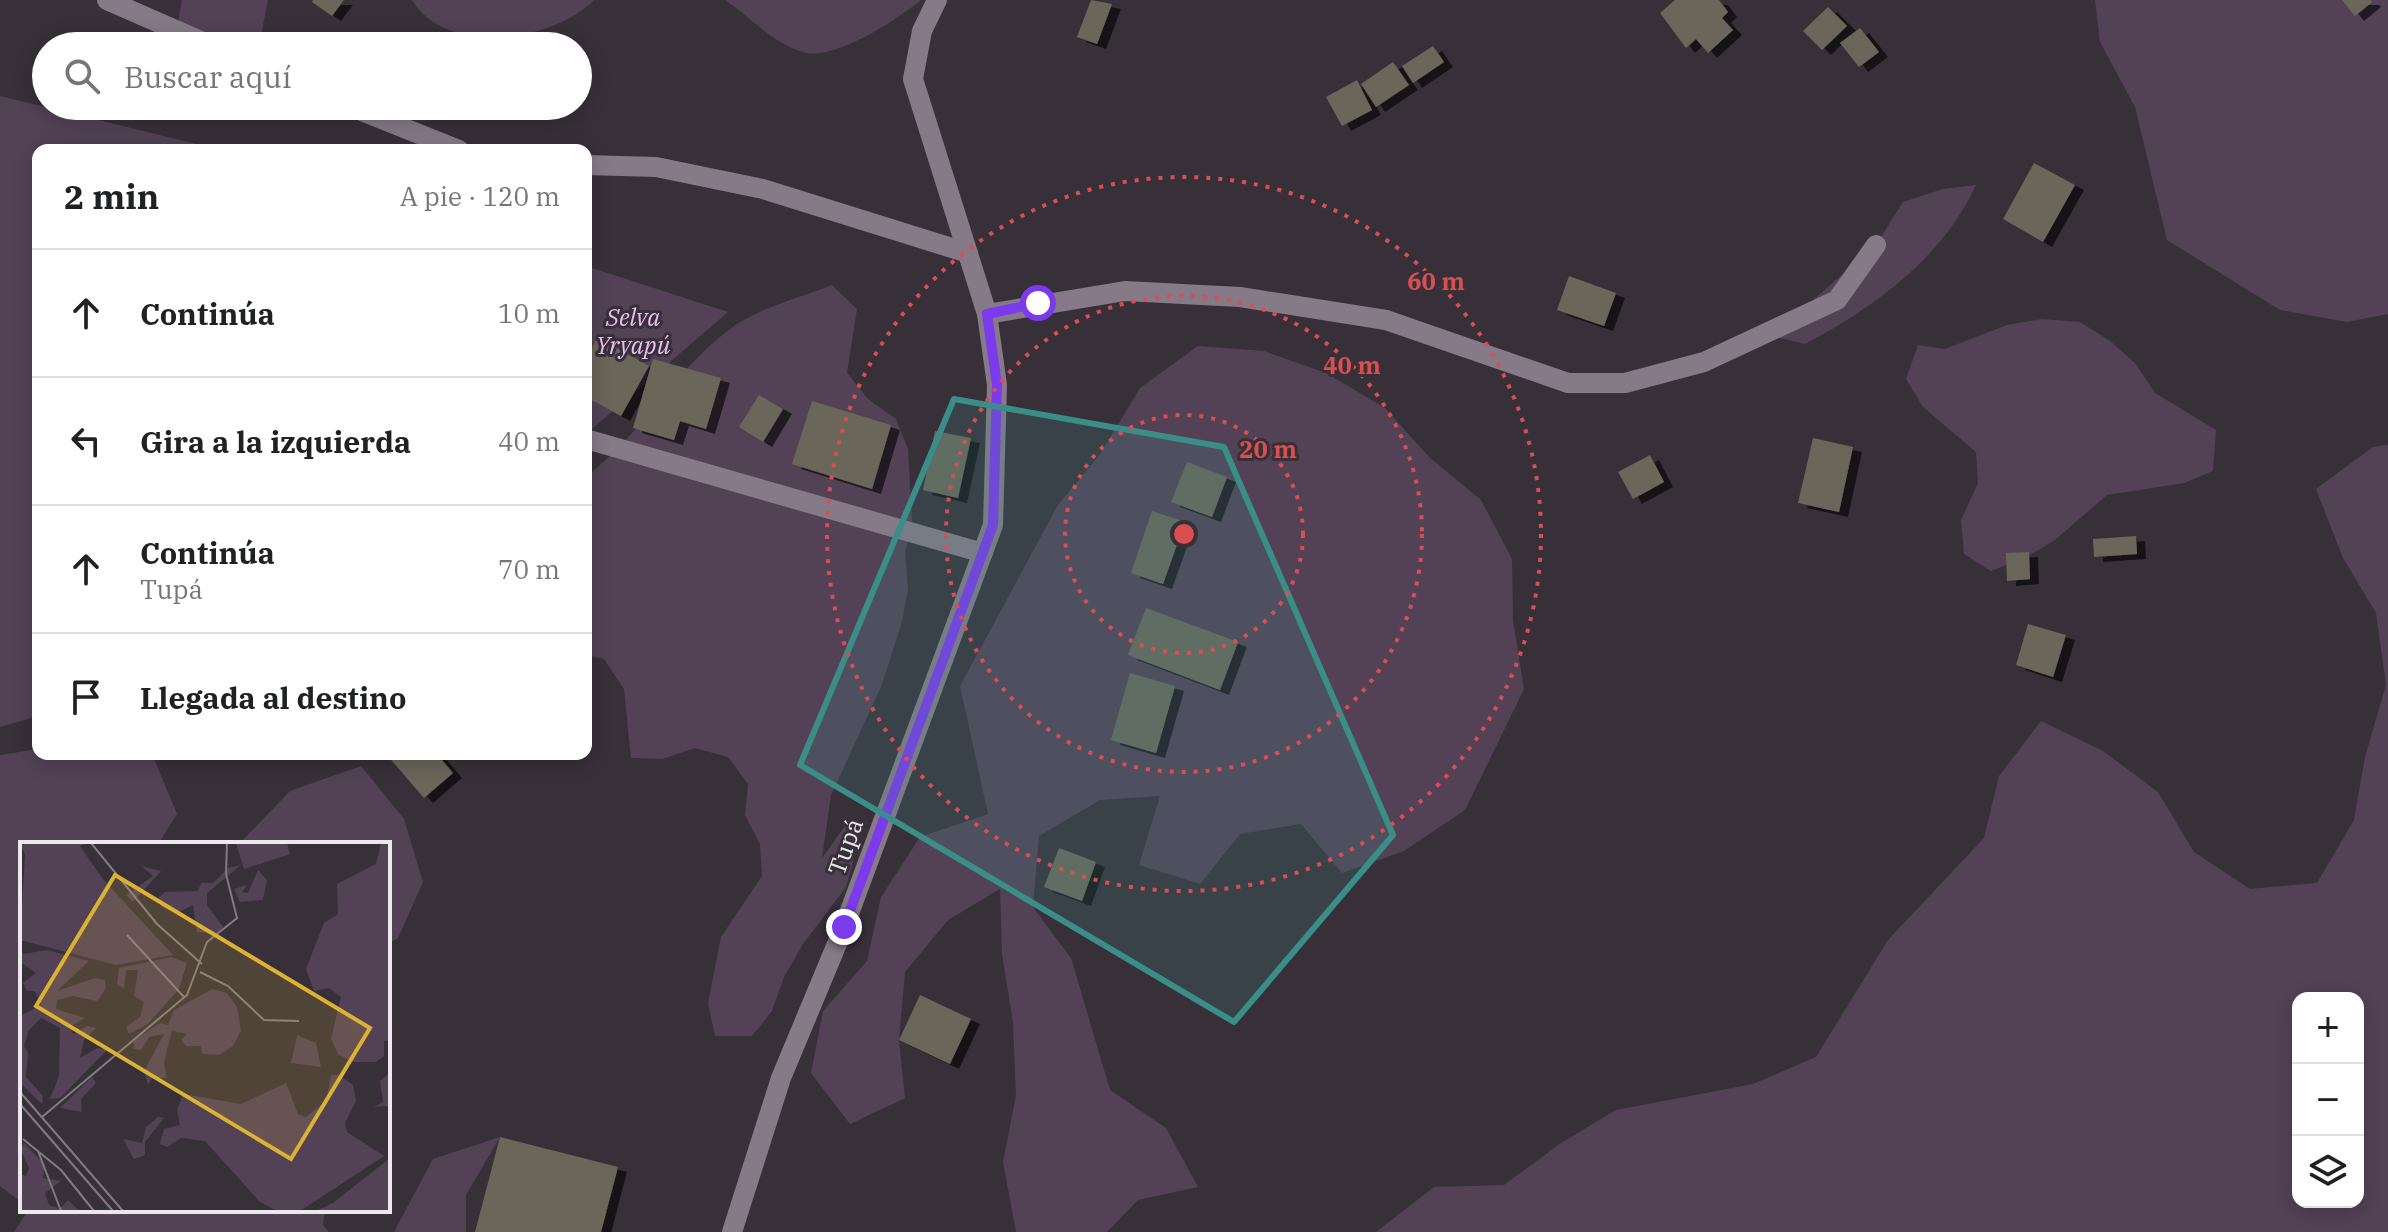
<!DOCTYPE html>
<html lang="es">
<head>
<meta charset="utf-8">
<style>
	:root { --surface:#fff; --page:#f2f2f2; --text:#202124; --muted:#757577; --line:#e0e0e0 }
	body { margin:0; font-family:"IBM Plex Serif",serif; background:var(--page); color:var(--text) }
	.controls { position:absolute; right:24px; bottom:24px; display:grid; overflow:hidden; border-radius:16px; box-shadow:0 4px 20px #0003 }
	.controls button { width:72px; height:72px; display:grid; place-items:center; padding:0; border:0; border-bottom:2px solid var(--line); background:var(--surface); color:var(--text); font:40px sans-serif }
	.stop { position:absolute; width:24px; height:24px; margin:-18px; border:6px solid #7c3aed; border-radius:50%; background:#fff }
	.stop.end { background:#7c3aed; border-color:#fff; box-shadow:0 2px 8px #0008 }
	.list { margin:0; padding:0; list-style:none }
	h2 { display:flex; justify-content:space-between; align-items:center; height:104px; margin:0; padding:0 32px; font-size:34px }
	h2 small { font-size:26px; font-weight:400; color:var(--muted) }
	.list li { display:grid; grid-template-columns:52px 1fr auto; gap:24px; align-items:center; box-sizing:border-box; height:128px; padding:0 32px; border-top:2px solid var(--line) }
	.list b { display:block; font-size:30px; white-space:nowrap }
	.list p { margin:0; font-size:26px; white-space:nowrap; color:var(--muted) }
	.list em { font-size:26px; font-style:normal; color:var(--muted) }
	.icon { flex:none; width:44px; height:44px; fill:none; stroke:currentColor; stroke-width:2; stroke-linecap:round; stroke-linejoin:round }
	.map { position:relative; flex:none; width:2388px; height:1232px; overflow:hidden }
	.search { position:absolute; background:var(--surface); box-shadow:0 4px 20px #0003; left:32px; top:32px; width:560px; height:88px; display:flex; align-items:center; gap:20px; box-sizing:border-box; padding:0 28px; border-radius:44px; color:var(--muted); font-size:30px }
	.panel { position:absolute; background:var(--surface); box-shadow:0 4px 20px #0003; left:32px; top:144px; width:560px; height:616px; border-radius:16px }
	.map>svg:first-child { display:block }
	.green { fill:#534256; fill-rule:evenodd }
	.building { fill:#6b665a; filter:url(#shadow) }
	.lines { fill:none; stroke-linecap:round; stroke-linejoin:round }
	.minor { stroke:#867988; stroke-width:20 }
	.route { stroke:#7c3aed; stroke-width:10 }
	.marked { fill:#3b8d88; fill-opacity:0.2; stroke:#3b8d88; stroke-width:6; stroke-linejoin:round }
	.ring { fill:none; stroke:#db4e50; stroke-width:4; stroke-dasharray:4 8 }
	.labels { text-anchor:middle; stroke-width:6; stroke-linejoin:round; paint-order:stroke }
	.park-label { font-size:24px; font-style:italic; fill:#ecbef6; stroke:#383039 }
	.street-label { font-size:24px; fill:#ede8ee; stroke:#383039 }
	.inset-road { fill:none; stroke:#807a81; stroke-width:2 }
	.view { fill:#dcb233; fill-opacity:0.15; stroke:#dcb233; stroke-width:4 }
	.inset-edge { fill:none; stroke:#ede8ee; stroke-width:4 }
	.centre { fill:#db4e50; stroke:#383039; stroke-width:4 }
	.ring-label { font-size:24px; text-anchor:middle; font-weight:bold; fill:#db4e50; stroke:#383039; stroke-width:6; stroke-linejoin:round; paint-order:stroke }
</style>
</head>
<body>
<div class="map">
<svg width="2388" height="1232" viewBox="0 0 2388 1232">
	<defs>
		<filter id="shadow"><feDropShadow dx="9" dy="5" stdDeviation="0" flood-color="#0009"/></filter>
	</defs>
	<rect width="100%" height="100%" fill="#383039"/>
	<!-- green -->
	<g class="green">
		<polygon points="182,0 268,0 259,46 168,46 177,27"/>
		<path d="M 412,0 L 594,0 C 553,42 446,57 412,0 Z"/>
		<path d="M 725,0 L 921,0 C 898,19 833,62 803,52 C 774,44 749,16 725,0 Z"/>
		<polygon points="2095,0 2388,0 2388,314 2347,322 2280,310 2167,240 2135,107 2100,42"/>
		<polygon points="0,96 221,150 38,150 38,716 0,727"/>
		<path d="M 1976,185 C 1943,257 1874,308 1805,344 L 1772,336 L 1876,245 L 1903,202 L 1943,189 Z"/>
		<polygon points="586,266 728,312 586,434"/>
		<path d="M 832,285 L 857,309 L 847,373 L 868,399 L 896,419 L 908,449 L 912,521 L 905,554 L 908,589 L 902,622 L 881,687 L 831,795 L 822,858 L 850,819 L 856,851 L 846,887 L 803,944 L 784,977 L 772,1011 L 752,1036 L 715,1036 L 708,1003 L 721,937 L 762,876 L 760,844 L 745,815 L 748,784 L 728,757 L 695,748 L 662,759 L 631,758 L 624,689 L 604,659 L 586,655 L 586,476 C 640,437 673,373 726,332 C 756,308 797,299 832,285 Z"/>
		<polygon points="2042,319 2080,322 2110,341 2135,363 2155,393 2216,430 2213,471 2184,483 2107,495 2055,540 2025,558 1991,571 1964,554 1961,520 1978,483 1976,452 1923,407 1906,379 1918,345 1945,349 2007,325"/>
		<polygon points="1198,346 1264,351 1326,373 1385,408 1429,457 1481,500 1512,559 1513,621 1524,689 1465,810 1404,851 1342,873 1301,824 1240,834 1200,884 1139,865 1160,796 1100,800 1039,836 1033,907 1071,958 1110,1090 1166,1128 1198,1187 1138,1200 1107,1232 1016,1232 1003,1162 1016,1095 1013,1022 1002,954 1000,889 948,920 905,972 899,1040 905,1098 850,1124 811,1073 823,1011 867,961 881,897 920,837 988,814 960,686 1058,505 1101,453 1140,388"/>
		<path d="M 2388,445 L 2388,1232 L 1376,1232 L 1434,1187 L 1504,1185 L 1558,1145 L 1616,1110 L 1753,1084 L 1816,1057 L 1888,940 L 1984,838 L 1999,776 L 2041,721 L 2103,751 L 2158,792 L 2194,852 L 2250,889 L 2317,883 L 2354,820 L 2365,757 L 2386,685 L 2376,613 L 2343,558 L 2316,489 L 2373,447 ZM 2298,998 L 2358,998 L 2358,1202 L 2298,1202 Z"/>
		<polygon points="38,749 38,754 152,754 177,814 158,844 22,844 22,1203 0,1186 0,755"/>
		<polygon points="361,766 404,819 423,882 398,938 388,944 388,844 239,844 290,791"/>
		<polygon points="500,1137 466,1195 466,1232 394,1232 433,1159"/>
		<polygon points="28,1210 325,1210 323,1225 329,1232 14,1232"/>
	</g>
	<!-- building -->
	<g class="building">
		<polygon points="313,0 344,0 332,16 312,2"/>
		<polygon points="1091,0 1112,4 1097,44 1077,37"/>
		<polygon points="1675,0 1719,0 1728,12 1722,18 1733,30 1708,53 1696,39 1686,48 1660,13"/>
		<polygon points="2342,0 2370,0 2372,2 2355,16"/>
		<polygon points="1828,7 1847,26 1822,50 1803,31"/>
		<polygon points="1860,28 1879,52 1859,67 1840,43"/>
		<polygon points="1433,46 1444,62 1413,83 1402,66"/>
		<polygon points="1393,62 1409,85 1376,107 1361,84"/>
		<polygon points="1357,80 1372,110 1342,126 1326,97"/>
		<polygon points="2034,163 2075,185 2043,242 2003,219"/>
		<polygon points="1569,276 1616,293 1604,326 1557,310"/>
		<polygon points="597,337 649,366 621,416 586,397 586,361"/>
		<polygon points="653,359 721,378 706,429 680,421 674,440 633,428"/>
		<polygon points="759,395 783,409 763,442 739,427"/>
		<polygon points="812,401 891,425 872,489 792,464"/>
		<polygon points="935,431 971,438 958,498 923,490"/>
		<polygon points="1813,438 1853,447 1839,512 1798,503"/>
		<polygon points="1650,455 1664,482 1633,499 1618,472"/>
		<polygon points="1187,462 1227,477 1212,517 1171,502"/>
		<polygon points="1152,511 1185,522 1163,584 1131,573"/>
		<polygon points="2136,536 2137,554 2094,557 2093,539"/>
		<polygon points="2029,552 2030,579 2007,581 2006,553"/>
		<polygon points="1146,608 1238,642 1220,690 1128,655"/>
		<polygon points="2028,624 2066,635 2053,677 2016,665"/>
		<polygon points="1130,673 1175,686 1156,753 1111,740"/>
		<polygon points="386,754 437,754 453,773 424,798"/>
		<polygon points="1059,848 1096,862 1082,901 1044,887"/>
		<polygon points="920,995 971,1019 950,1064 899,1040"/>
		<polygon points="500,1137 618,1167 601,1232 475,1232"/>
	</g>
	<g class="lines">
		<!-- minor -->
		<g class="minor">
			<polyline points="107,0 212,46"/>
			<polyline points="349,106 459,150"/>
			<polyline points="586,165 656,167 763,189 968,253"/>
			<polyline points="987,314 1125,291 1240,297 1386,320 1568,383 1625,383 1704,362 1837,300 1876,245"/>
			<polyline points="586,439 983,553"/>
			<polyline points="732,1232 781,1078 844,927 993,525 997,385 987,314 913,79 922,31 937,0"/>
		</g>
	</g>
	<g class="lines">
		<!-- route -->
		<polyline class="route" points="844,927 993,525 997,385 987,314 1038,303"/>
	</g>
	<!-- marked area -->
	<path class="marked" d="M 954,399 L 1224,447 L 1393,835 L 1234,1022 L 800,765 Z"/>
	<!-- distance rings -->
	<g class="ring">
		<circle cx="1184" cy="534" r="119"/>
		<circle cx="1184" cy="534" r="238"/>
		<circle cx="1184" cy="534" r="357"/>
	</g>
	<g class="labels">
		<!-- park labels -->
		<g class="park-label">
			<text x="633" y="326">Selva<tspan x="633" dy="28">Yryapú</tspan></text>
		</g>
		<!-- street labels -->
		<g class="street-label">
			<text transform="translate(846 847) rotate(-70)" y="8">Tupá</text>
		</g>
	</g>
	<!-- overview -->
	<g transform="translate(20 842)">
		<rect width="370" height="370" fill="#383039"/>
		<path d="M 0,1 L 65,1 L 60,4 L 82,36 L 153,113 L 96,123 L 0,98 L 5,13 ZM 216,1 L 267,1 L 270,12 L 224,27 ZM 361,1 L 370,1 L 370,198 L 364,199 L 364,214 L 356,220 L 332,220 L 318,212 L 311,197 L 321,155 L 309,146 L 294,149 L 286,127 L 304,81 L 318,72 L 317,42 L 356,22 ZM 221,23 L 187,51 L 187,63 L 203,85 L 197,92 L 177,90 L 173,63 L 157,71 L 141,65 L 139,55 L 145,50 L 178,49 L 181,41 L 193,41 L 208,26 ZM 121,24 L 141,29 L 113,60 L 106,53 L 133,34 ZM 238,28 L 247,38 L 243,58 L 220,60 L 214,47 L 227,43 L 222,50 L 228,51 ZM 0,101 L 3,112 L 27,108 L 69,119 L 37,149 L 75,136 L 85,138 L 86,146 L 77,159 L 53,154 L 37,158 L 36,167 L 65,176 L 51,184 L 53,192 L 67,184 L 76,186 L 64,198 L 60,216 L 78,206 L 87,208 L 40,256 L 30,257 L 39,234 L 40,186 L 21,176 L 9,188 L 4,204 L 8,211 L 6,235 L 23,254 L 22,262 L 0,241 L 0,174 L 21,163 L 15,149 L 7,149 L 3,141 L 16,131 L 0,120 ZM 151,115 L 167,121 L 159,147 L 128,182 L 109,192 L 106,185 L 120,175 L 124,160 L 114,154 L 118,128 L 106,128 L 104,147 L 97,142 L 99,126 ZM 192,147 L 207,151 L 217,165 L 221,189 L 213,204 L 199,213 L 182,212 L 181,204 L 166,204 L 161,198 L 167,192 L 152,189 L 144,220 L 147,236 L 132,236 L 128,243 L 124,229 L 144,192 L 129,195 L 121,208 L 114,207 L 113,199 L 140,181 L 148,183 L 154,168 ZM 277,193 L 296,201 L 301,225 L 271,221 ZM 370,231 L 370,264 L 354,265 L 363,260 L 360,239 ZM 311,233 L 319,233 L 333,243 L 336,259 L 325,281 L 327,290 L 364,314 L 280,369 L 257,369 L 240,360 L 185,299 L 161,296 L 147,305 L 140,302 L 144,287 L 160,283 L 157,268 L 163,252 L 221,262 L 266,241 L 278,272 L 286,275 L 306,259 ZM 72,235 L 76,241 L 61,257 L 62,270 L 40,266 ZM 138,275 L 144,276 L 125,300 L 125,313 L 114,317 L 103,297 L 122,301 L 126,285 ZM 4,301 L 25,323 L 23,336 L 41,339 L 25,351 L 29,363 L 40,367 L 48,358 L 59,369 L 0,369 L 0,332 L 6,334 L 9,326 L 0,307 ZM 370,316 L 370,369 L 296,369 L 313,361 Z" fill="#534256"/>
		<path class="inset-road" d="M 71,1 L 137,82 L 182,122M 107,93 L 164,155M 180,130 L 208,144 L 244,178 L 279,179M 0,250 L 103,369M 0,262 L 93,369M 22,275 L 167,153 L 187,100 L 217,76 L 206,32 L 207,1M 3,297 L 41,328 L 74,369M 18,309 L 41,369"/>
		<path class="view" d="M 95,33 L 350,186 L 271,317 L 16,164 Z"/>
		<rect width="370" height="370" class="inset-edge"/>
	</g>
	<circle cx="1184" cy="534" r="12" class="centre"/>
	<g class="ring-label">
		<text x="1436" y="290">60 m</text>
		<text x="1352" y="374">40 m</text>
		<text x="1268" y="458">20 m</text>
	</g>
</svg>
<div class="controls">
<button>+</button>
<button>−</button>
<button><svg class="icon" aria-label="layers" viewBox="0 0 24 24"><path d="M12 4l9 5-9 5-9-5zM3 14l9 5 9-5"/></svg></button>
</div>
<div class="stop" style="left:1038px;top:303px"></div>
<div class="stop end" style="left:844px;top:927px"></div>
<div class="search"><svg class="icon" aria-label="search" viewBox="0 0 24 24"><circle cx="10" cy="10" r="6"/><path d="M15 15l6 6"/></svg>Buscar aquí</div>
<section class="panel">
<h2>2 min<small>A pie · 120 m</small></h2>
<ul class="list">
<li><svg class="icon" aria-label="ahead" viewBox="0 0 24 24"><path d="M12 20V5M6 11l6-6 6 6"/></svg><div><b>Continúa</b></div><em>10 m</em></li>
<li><svg class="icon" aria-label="left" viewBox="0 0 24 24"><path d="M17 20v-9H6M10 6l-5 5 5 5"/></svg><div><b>Gira a la izquierda</b></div><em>40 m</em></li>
<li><svg class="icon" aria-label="ahead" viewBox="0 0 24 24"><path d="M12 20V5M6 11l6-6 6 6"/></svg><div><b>Continúa</b><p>Tupá</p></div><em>70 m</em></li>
<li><svg class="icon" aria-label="arrive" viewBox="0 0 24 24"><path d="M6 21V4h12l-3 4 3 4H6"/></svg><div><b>Llegada al destino</b></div></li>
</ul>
</section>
</div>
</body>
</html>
